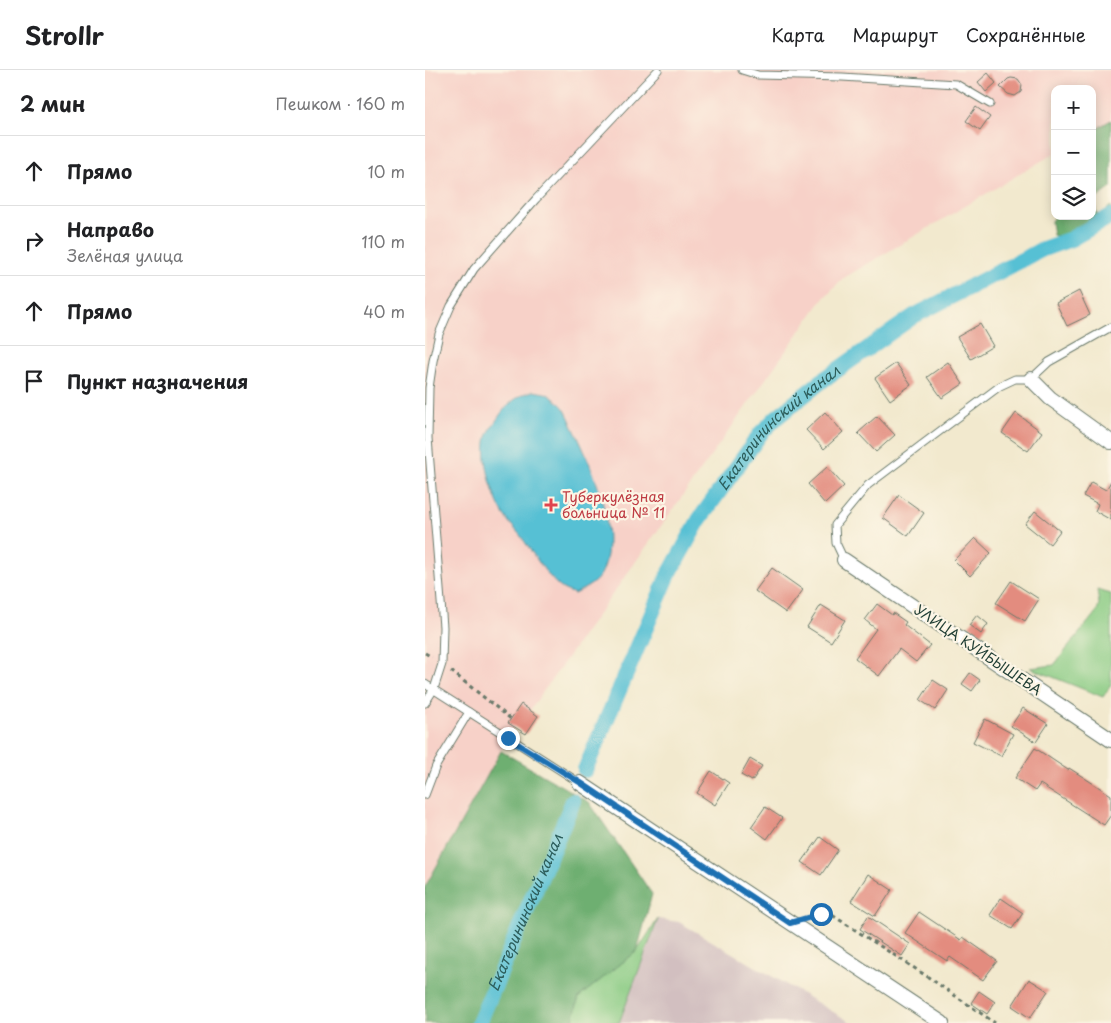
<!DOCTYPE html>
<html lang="ru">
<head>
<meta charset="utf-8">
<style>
	:root { --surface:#fff; --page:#f6f6f6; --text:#202124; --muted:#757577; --line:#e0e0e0 }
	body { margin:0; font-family:"Playpen Sans",sans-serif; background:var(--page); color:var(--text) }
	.controls { position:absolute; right:15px; top:15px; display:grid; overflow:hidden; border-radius:10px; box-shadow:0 2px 12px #0003 }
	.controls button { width:45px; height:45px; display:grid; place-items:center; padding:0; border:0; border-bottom:1px solid var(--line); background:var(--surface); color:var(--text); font:25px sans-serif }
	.stop { position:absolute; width:15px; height:15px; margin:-11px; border:4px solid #1f6fb2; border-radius:50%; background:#fff }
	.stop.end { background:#1f6fb2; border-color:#fff; box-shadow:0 1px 5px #0008 }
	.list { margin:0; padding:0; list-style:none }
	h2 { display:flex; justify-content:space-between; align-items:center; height:65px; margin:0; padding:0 20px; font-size:21px }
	h2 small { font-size:16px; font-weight:400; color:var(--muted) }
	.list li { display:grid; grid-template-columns:32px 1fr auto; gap:15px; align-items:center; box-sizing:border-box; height:70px; padding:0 20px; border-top:1px solid var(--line) }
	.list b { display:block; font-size:19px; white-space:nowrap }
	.list p { margin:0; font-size:16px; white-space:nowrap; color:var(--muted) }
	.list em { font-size:16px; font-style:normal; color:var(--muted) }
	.icon { flex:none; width:28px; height:28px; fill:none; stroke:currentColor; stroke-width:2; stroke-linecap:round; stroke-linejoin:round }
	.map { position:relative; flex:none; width:686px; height:953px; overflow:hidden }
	header { display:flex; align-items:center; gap:30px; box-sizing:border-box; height:70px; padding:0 25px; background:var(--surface); border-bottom:1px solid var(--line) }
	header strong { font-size:24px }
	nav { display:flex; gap:28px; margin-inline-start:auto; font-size:18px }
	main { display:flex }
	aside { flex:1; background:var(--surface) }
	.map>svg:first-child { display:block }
	.built { fill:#f7d1c8 }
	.industrial { fill:#d2bfc0 }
	.green { fill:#89cb83; stroke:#54845c }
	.forest { fill:#6eaf71; stroke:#467652 }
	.water { fill:#57c0d4; stroke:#3b7e84 }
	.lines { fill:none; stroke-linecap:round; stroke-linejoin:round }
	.canal { stroke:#57c0d4; stroke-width:16 }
	.building { fill:#e38c7f }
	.service-casing { stroke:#69796a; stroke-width:9 }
	.minor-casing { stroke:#69796a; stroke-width:16 }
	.path { stroke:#69796a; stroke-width:3; stroke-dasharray:4 4; stroke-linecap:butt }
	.service { stroke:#fff; stroke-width:7 }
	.minor { stroke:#fff; stroke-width:14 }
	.route { stroke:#1f6fb2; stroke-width:6 }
	.health-dot { fill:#e0444e; stroke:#fcf5e5; stroke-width:2 }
	.labels { text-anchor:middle; stroke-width:4.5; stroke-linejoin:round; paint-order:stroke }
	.health-label { font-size:14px; fill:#be3a42; stroke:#fcf5e5; text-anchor:start }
	.street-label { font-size:14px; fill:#1f3d34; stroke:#fcf5e5 }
	.water-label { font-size:15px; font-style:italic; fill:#2d5e5c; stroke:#fcf5e5 }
</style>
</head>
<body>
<header>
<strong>Strollr</strong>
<nav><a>Карта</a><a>Маршрут</a><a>Сохранённые</a></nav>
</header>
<main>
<aside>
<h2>2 мин<small>Пешком · 160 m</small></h2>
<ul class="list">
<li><svg class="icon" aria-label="ahead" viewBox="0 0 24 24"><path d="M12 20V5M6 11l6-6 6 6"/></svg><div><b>Прямо</b></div><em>10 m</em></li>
<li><svg class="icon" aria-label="right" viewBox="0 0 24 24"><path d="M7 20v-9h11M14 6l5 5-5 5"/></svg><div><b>Направо</b><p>Зелёная улица</p></div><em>110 m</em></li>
<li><svg class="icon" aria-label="ahead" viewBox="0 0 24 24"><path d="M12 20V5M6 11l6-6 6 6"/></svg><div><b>Прямо</b></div><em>40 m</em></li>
<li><svg class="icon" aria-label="arrive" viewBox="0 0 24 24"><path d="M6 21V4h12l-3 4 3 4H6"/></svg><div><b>Пункт назначения</b></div></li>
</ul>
</aside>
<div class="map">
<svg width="686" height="953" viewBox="0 0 686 953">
	<rect width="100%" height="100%" fill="#fcf5e5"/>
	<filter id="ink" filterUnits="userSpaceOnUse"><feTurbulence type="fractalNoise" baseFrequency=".02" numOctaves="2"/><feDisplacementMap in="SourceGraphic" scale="10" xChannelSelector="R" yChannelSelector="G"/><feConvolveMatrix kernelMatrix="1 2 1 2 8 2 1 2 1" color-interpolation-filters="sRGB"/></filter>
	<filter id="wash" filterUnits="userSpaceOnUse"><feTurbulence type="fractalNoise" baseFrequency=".0096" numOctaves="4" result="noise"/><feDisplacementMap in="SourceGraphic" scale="20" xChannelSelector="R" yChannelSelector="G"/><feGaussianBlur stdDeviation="1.12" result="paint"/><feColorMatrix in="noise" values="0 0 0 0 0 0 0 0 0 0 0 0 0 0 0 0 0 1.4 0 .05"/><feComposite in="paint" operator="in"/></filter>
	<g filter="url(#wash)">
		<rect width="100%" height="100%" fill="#f2e9ce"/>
		<!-- built -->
		<polygon class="built" points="0,0 686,0 686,50 667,61 667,19 630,19 630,83 417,209 397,230 105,640 113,646 101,664 89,657 0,817"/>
		<!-- industrial -->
		<polygon class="industrial" points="233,849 254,852 427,953 194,953"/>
		<!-- green -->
		<g class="green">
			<polygon points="686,136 686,154 678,151 681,140"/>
			<polygon points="672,520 686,524 686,615 678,627 605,598 629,595 672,541 674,534"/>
			<polygon points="233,849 194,953 147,953 154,927 212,881"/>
		</g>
		<!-- forest -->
		<g class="forest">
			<polygon points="686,50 686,118 668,131 673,147 668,154 653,159 641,168 628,165 626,151 630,146 667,146 667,61"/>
			<polygon points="76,681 164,732 227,824 212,881 154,927 147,953 0,953 0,817"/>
		</g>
		<!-- water -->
		<path class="water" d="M 108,321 C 112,322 116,322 120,323 C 124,324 135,333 138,337 C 143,343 146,354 150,361 C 168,398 194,460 178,500 C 173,513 160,518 149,524 C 146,522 141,521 138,519 C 127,513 108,484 100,472 C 94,462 85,455 79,445 C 68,427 58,392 61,372 C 62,363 68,355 73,348 C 81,335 94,324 108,321 Z"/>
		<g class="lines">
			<!-- canal -->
			<g class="canal">
				<path id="s1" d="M 160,700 L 243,506 L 274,450 L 336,363 L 352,347 L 398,310 L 489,246 L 618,179 L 646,169 L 686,146"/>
				<path id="s2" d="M 54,953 L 148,731"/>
			</g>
		</g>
		<g id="blocks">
			<!-- building -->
			<g class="building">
				<polygon points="563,3 571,13 561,22 553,12"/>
				<polygon points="586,8 593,9 597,15 596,22 590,26 583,24 575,17 583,9"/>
				<polygon points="551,37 565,47 555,61 541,51"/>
				<polygon points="654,221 665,245 642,256 631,233"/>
				<polygon points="555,254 568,276 546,289 532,267"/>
				<polygon points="523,292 538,314 517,328 502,307"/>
				<polygon points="471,293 486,315 465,330 450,308"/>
				<polygon points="400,342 418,362 399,379 381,360"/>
				<polygon points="591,343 617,362 603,381 577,363"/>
				<polygon points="452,346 470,365 451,382 433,363"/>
				<polygon points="402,397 419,416 400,434 383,414"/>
				<polygon points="686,411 686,450 670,441 673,434 658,426 666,412 681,420"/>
				<polygon points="474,425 499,443 483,466 458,448"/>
				<polygon points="610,441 635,461 625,474 600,454"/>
				<polygon points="550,468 566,483 545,506 529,490"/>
				<polygon points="347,498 378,520 361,543 330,521"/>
				<polygon points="586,511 614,529 600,551 571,533"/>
				<polygon points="452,534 467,545 468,543 481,552 479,555 505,575 491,592 474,579 454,606 430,588 451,559 440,550"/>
				<polygon points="396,535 420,550 406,572 382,557"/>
				<polygon points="552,545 563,554 556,564 544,555"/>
				<polygon points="545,603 555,610 547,621 537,614"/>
				<polygon points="508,610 523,620 510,640 495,630"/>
				<polygon points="96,634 113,646 101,664 83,653"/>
				<polygon points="598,638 623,654 611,672 586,656"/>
				<polygon points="560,649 588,664 576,686 548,672"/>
				<polygon points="610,678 643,700 644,698 686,725 686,745 679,755 615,714 610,721 590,708"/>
				<polygon points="325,689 337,696 327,711 316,705"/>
				<polygon points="286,701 304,713 290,735 272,723"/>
				<polygon points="340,737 357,748 342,769 326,757"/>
				<polygon points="395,767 413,780 396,805 377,792"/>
				<polygon points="443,804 467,820 450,846 426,831"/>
				<polygon points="576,828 598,843 587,859 565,845"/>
				<polygon points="494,842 536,870 538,867 572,891 558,910 525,887 522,891 480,863"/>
				<polygon points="443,846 485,874 477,886 435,859"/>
				<polygon points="604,909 623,921 605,948 587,936"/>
				<polygon points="554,921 570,932 562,944 546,933"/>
			</g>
		</g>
	</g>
	<g filter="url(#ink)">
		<use href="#blocks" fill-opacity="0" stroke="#69796a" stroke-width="1"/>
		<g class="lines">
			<!-- service casing -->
			<g class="service-casing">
				<g id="service">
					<polyline points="317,0 333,5 417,7 531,14 565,34"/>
					<polyline points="419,490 411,473 410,455 443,415 575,316 590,309 606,309 624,292 686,257"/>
					<polyline points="0,614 155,713"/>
					<polyline points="0,633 9,619 17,594 18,557 3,368 4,318 8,291 14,264 26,236 49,199 111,129 233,0"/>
					<polyline points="0,725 11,696 44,642"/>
				</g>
			</g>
			<!-- minor casing -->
			<g class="minor-casing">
				<g id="minor">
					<polyline points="606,309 625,328 686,372"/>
					<polyline points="419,490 686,670"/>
					<polyline points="155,713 517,953"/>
				</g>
			</g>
			<!-- path -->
			<g class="path">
				<polyline points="0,583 7,587"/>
				<polyline points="26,601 86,649"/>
				<polyline points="384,847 396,844 407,845 500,905 570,953"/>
			</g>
			<!-- service -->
			<use href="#service" class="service"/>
			<!-- minor -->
			<use href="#minor" class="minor"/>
		</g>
	</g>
	<g class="lines" filter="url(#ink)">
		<!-- route -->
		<polyline class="route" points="83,668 156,713 365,853 396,844"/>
	</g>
	<!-- markers -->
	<path class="health-dot" d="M123.5 427.5h5v5h5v5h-5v5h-5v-5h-5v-5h5z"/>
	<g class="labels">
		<!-- health labels -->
		<g class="health-label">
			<text x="137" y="432">Туберкулёзная<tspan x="137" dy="16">больница № 11</tspan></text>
		</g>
		<!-- street labels -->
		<g class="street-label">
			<text transform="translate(553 580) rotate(34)" y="5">УЛИЦА КУЙБЫШЕВА</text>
		</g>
		<!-- water labels -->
		<g class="water-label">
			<text dy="5" stroke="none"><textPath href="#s1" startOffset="398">Екатерининский канал</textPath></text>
			<text dy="5" stroke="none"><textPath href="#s2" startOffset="120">Екатерининский канал</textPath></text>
		</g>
	</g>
</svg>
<div class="controls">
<button>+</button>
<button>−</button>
<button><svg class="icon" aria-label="layers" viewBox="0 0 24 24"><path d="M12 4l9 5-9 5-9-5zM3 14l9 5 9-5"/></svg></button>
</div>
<div class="stop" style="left:396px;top:844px"></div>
<div class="stop end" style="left:83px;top:668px"></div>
</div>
</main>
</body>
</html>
